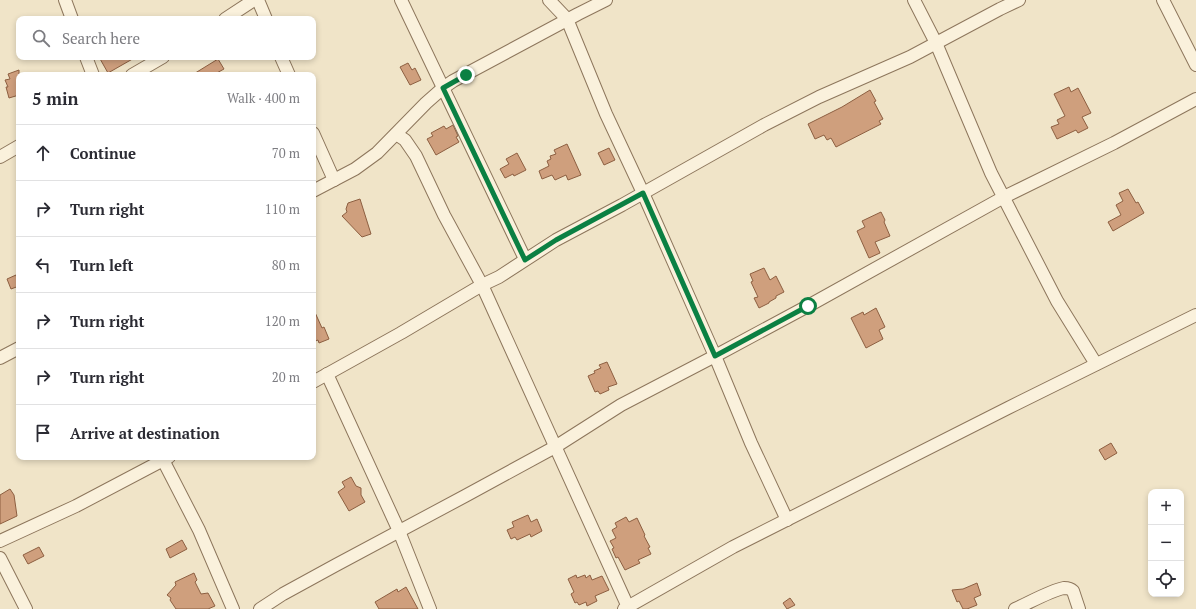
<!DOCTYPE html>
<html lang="en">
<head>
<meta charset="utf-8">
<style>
	:root { --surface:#fff; --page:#f7f7f7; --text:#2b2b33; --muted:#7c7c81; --line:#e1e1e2 }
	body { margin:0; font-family:"PT Serif",serif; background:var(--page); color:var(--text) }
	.controls { position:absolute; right:12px; bottom:12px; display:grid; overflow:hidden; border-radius:8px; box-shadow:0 2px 6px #0003 }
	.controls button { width:36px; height:36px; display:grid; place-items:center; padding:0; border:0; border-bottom:1px solid var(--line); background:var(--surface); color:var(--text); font:20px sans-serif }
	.stop { position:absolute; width:12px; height:12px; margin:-9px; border:3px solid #0b8043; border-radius:50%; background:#fff }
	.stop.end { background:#0b8043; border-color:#fff; box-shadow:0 1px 4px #0008 }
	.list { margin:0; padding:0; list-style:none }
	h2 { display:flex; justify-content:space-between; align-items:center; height:52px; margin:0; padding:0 16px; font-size:17px }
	h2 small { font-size:13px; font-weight:400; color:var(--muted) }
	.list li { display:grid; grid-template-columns:26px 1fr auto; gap:12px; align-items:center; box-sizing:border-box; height:56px; padding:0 16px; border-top:1px solid var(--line) }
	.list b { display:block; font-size:15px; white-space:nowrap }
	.list em { font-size:13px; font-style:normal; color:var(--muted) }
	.icon { flex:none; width:22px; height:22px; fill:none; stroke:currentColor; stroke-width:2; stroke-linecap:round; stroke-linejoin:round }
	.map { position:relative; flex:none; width:1196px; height:609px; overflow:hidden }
	.search { position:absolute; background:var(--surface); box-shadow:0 2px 6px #0003; left:16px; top:16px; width:300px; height:44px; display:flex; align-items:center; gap:10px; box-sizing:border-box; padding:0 14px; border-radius:8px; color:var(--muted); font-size:15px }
	.panel { position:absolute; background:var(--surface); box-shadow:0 2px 6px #0003; left:16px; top:72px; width:300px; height:388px; border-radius:8px }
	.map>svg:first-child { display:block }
	.building { fill:#cf9f7d; stroke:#8d5f41 }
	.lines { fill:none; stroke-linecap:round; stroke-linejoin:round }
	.street-casing { stroke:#8d765c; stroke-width:14 }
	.street { stroke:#faf1dc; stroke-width:12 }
	.route { stroke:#0b8043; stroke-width:5 }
</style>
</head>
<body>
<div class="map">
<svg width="1196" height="609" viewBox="0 0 1196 609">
	<rect width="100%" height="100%" fill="#f0e4c8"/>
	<!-- building -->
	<g class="building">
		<polygon points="99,57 136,57 108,73"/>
		<polygon points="218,59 224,69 213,75 192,75"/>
		<polygon points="408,63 412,70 415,68 421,80 410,85 400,67"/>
		<polygon points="19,70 19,95 9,98 6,87 8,87 5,80 10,79 8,74"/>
		<polygon points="1069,87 1071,92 1078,88 1091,113 1082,117 1088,128 1078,133 1076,130 1057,139 1051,127 1059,124 1057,120 1065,116 1054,94"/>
		<polygon points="870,90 876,101 874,102 883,119 879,121 881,124 836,147 831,138 827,140 824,135 815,139 808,124 842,107"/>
		<polygon points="453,125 458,136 456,137 459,142 436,155 427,139 433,136 431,133 444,126 446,129"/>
		<polygon points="567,144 581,175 568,180 566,175 555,180 552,175 542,179 539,171 549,166 547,161 551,159 550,156 556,154 554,150"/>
		<polygon points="609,148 615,160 604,165 598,153"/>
		<polygon points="517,153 526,170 514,176 513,174 505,178 500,169 509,164 506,159"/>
		<polygon points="1128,189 1136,203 1138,202 1144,213 1113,231 1108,222 1121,215 1116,205 1123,201 1119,193"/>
		<polygon points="360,199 371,234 362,237 342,216 347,212 346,209 348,203"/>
		<polygon points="881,212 885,220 884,222 890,236 875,242 880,253 869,258 857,231 865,227 862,221"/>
		<polygon points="764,268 770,280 776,276 784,292 776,296 776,298 769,302 769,303 759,308 754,298 758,297 751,282 753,281 750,274"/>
		<polygon points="16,275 19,286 11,289 7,279"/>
		<polygon points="313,308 322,328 324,327 329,339 319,343 318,340 313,342"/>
		<polygon points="876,308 885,327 879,330 883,339 866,348 851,318 863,312 864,315"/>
		<polygon points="607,362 617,384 608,387 609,390 600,394 598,391 595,392 588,376 595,373 594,371 601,368 599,365"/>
		<polygon points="1111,443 1117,453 1105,460 1099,450"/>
		<polygon points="351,477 356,486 361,488 361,495 365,502 349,511 338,492 345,487 342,482"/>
		<polygon points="10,489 14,495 17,516 0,524 0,495"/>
		<polygon points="528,515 531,522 537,519 542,531 531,537 530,534 517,540 515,537 511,539 507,530 514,527 512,522"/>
		<polygon points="626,517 629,522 637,518 645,535 644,536 650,547 648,548 651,554 638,560 640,563 625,570 618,557 616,558 612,549 614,548 610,541 616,538 612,530 617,527 615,523"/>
		<polygon points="182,540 187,549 170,558 166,549"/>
		<polygon points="39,547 44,556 28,564 23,555"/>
		<polygon points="194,573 197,580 195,582 201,594 208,593 215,606 208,609 176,609 170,600 171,598 167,595 176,585 175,582"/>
		<polygon points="576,575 577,578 585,575 586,578 590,575 592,580 602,576 609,590 595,596 597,601 587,606 586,602 579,605 577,602 575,603 571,594 574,592 568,579"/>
		<polygon points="977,583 981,595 974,598 977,605 967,609 963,609 959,601 957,602 952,590 963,589"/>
		<polygon points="406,587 418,609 379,609 375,602 397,589 398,592"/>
		<polygon points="790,598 795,605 787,609 783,603"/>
	</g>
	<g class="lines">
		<!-- street casing -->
		<g class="street-casing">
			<g id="street">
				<polyline points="65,0 72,19"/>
				<polyline points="258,0 266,19"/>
				<polyline points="401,0 525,259"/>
				<polyline points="549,0 567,19 606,114 643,193 715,356 751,443 787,520"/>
				<polyline points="914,0 936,43 991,173 1057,301 1096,364"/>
				<polyline points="1163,0 1196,65"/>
				<polyline points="225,19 254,0"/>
				<polyline points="86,57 93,75"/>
				<polyline points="281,57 289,75"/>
				<polyline points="132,75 163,57"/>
				<polyline points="313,133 334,180"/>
				<polyline points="396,134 405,140 416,156 444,215 482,285 628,607"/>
				<polyline points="0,157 19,146"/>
				<polyline points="313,191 355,169 377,153 426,103 443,88 453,81 578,14 606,0"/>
				<polyline points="0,358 19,348"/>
				<polyline points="327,374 399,531 430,609"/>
				<polyline points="313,382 401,333 482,285 499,277 556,240 622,205 764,125 819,97 910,57 1000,9 1019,0"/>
				<polyline points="163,460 199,530 233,609"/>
				<polyline points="0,541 76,506 169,457"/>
				<polyline points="0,558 26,609"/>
				<polyline points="260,609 283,594 336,565 465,496 555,447 621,405 715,356 808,306 1004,197 1114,143 1196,99"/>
				<polyline points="624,609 733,547 1008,408 1196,315"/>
				<path d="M 1015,609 C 1029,603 1049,591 1064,588 C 1067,588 1070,588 1073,591 L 1079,609"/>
			</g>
		</g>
		<!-- street -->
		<use href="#street" class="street"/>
	</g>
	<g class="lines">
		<!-- route -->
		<polyline class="route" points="466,75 443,88 525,260 556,240 643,193 715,356 808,306"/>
	</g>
</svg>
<div class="controls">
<button>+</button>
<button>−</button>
<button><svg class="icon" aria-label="locate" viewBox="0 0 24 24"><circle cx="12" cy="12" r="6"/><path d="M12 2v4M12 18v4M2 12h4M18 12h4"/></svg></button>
</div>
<div class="stop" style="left:808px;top:306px"></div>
<div class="stop end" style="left:466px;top:75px"></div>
<div class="search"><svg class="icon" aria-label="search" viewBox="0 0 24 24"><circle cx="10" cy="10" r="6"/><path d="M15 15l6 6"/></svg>Search here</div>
<section class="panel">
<h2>5 min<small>Walk · 400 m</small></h2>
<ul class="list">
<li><svg class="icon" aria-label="ahead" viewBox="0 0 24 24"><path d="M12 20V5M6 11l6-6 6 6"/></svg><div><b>Continue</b></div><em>70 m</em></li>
<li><svg class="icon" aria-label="right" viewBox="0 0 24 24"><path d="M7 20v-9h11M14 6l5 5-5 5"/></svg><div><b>Turn right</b></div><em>110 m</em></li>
<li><svg class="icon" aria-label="left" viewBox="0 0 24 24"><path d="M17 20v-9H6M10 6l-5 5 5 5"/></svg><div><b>Turn left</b></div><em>80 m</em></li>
<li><svg class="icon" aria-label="right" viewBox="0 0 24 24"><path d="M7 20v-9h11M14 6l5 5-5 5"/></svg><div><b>Turn right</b></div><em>120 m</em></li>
<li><svg class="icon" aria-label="right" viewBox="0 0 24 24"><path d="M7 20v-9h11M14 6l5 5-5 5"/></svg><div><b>Turn right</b></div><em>20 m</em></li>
<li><svg class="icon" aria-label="arrive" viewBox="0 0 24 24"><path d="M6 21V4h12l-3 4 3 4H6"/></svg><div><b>Arrive at destination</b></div></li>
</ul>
</section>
</div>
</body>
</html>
